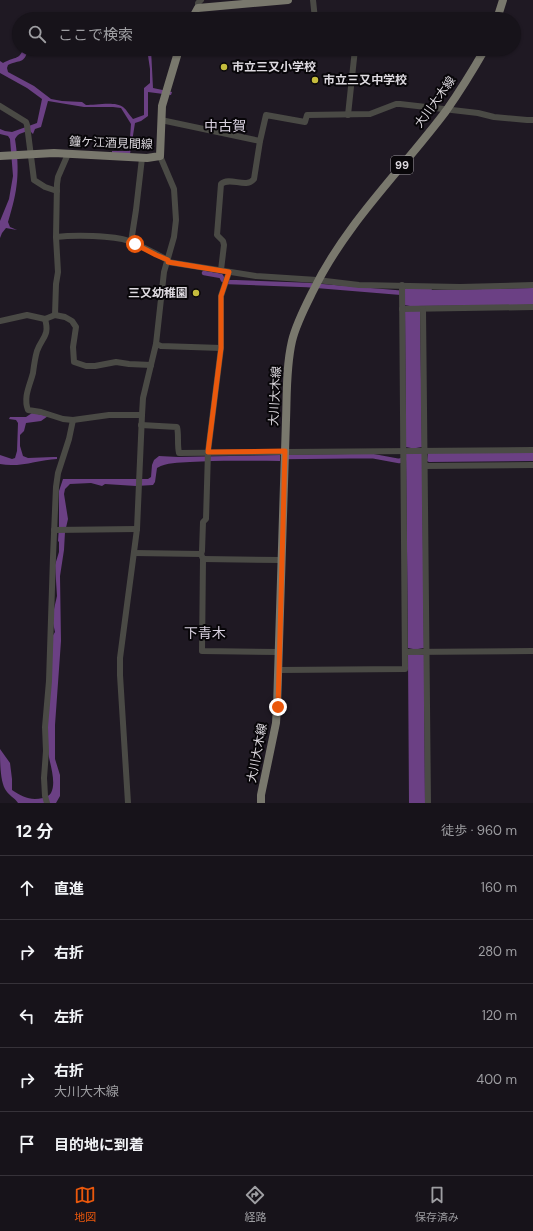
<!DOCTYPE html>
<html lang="ja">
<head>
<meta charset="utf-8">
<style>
	:root { --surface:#17131a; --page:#201c23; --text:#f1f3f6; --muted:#9e9ea2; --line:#363239; --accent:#ea580c }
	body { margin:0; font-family:"DM Sans","Noto Sans JP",sans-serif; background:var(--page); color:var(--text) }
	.stop { position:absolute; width:12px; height:12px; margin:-9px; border:3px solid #ea580c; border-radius:50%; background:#fff }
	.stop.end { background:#ea580c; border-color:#fff; box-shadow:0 1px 4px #0008 }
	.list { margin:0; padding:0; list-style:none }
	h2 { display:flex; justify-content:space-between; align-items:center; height:52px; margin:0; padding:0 16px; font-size:17px }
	h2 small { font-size:13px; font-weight:400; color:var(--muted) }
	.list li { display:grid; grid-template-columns:26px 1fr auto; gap:12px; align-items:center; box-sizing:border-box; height:64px; padding:0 16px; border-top:1px solid var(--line) }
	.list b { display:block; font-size:15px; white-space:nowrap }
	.list p { margin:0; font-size:13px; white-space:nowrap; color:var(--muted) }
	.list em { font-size:13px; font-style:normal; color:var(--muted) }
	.icon { flex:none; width:22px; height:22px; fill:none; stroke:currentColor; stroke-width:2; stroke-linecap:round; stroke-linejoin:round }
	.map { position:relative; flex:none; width:533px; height:803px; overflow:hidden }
	.search { position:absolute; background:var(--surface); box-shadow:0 1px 3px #0004; left:12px; right:12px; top:12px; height:44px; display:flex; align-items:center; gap:10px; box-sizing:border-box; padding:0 14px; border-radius:22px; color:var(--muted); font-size:15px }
	.sheet { height:372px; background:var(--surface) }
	nav { display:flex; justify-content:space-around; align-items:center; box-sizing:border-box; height:56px; border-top:1px solid var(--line); background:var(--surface); font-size:11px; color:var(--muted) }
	nav a { display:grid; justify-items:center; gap:2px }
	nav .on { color:var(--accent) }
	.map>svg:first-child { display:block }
	.water { fill:#6b4084 }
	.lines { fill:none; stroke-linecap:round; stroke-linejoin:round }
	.canal { stroke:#6b4084; stroke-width:4.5 }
	.minor { stroke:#4a4a45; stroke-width:6 }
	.major { stroke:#79786d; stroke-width:8 }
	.route { stroke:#ea580c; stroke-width:5 }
	.poi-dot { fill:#c5bc3d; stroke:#080609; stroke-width:1.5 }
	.labels { text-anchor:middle; stroke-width:4; stroke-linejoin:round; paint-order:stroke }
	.shield { fill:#080609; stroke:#9e9aa0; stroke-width:1 }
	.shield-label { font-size:11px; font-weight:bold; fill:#dedae0 }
	.poi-label { font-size:12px; font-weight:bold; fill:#dedae0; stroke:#080609; text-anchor:start }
	.street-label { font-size:12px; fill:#dedae0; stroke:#080609 }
	.quarter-label { font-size:14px; fill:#d9d1df; stroke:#080609 }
</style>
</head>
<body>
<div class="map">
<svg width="533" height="803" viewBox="0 0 533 803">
	<rect width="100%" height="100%" fill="#1f1923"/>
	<!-- water -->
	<g class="water">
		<path d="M 23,49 L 28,49 C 24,65 20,59 8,65 L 7,68 L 8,72 L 34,86 L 51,99 L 62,101 L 82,102 L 86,105 C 95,105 116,101 123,107 C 127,110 129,115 133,119 L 144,115 L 144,88 L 150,83 L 150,69 L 147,49 L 151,49 L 153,88 L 172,92 L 171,95 L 148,92 L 148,116 L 141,121 L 135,123 L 130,154 L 112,153 L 112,151 L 129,151 L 131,124 L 121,108 L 113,107 L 84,107 L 48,101 L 41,127 L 35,129 L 33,134 L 30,131 C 24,132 18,133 15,139 C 20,172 18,190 8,222 L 10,227 L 17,230 L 6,228 L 2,233 L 0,238 L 0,221 L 9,199 L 13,176 L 10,139 L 8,136 L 0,134 L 0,129 L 5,131 L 12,132 L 37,123 L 42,99 L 27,88 L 0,73 L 0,61 L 3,63 C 13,57 20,60 23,49 Z"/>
		<polygon points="406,288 431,288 432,290 533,288 533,305 415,306 415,311 420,311 422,447 416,448 416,452 422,453 424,648 418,649 418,654 424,655 425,803 409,803 408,655 413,649 408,648 406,454 411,448 406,447 405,312 410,306 404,305 404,289"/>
		<path d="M 32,413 L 48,416 L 41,421 L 26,423 L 24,431 L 20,435 L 20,446 L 23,456 L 28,458 L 53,457 L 57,457 L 57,459 C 38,460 19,468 0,464 L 0,455 L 12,459 L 15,458 L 17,451 L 18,423 L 16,420 L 9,419 L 10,417 L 26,417 Z"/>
		<polygon points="533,452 533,461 429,462 427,461 428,453"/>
		<path d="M 280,455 L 280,461 C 250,461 220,460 190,462 C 178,463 167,462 157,468 L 155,482 L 153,485 L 136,486 L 105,484 L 102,486 L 91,483 L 70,484 L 65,489 L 64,494 L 68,519 L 65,532 L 64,550 L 60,576 L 61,641 L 55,725 L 55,759 L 60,775 L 60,796 L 56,803 L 18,803 C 15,798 8,795 5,789 C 0,780 0,760 0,749 L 10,763 L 12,779 L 12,790 C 23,797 30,801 43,798 C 46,797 49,796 51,793 C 57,782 49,762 48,751 C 46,713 50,675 52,637 L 55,632 L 53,623 L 54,609 L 57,596 L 55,565 L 59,552 L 59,542 L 58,541 L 59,527 L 59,491 L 63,479 L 148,479 L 151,477 L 152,465 L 154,460 L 159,456 L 178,457 Z"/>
	</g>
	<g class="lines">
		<!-- canal -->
		<g class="canal">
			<polyline points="204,273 221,276 223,280 229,282 307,285 404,293"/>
			<polyline points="283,457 372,456 399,461 405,459"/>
		</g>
		<!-- minor -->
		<g class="minor">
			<polyline points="313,0 315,19"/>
			<polyline points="198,8 198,3 201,0"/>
			<polyline points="0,106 26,122 27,125 34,180 45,187 57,191"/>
			<polyline points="348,115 355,49"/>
			<polyline points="161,120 260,141"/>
			<path d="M 56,237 C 73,235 113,235 129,241 C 143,246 155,254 168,260"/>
			<polyline points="131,242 136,210 142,158"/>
			<polyline points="168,262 256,276 317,280 359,285 460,287 533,285"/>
			<path d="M 221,270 L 224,245 L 223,241 L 217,235 L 221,184 C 230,176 246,189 254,179 L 260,141 L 266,115 L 305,122 L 307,115 L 370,114 L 396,104 L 400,104 L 478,113 L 494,117 L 527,120 L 533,120"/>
			<polyline points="229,272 221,296 221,348 208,452 206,519 203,522 202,551 201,554 203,559 202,651 279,652"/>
			<polyline points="402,309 533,307"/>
			<polyline points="423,309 428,803"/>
			<polyline points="55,315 56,284 58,272 56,237 57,184 58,177 68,154"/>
			<path d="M 45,319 C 50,336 42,337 37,351 C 35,358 34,365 33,373 C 30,385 23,397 28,410 L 41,412 L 63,419 L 73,420 L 109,415 L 142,415"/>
			<polyline points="0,321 27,315 45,319 55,315 65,317 72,321 76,327 73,347 74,362 86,366 95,366 116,362 129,364 151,365"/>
			<polyline points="156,344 161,346 221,348"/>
			<path d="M 141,425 L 177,427 C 179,435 177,444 179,453 L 533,450"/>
			<polyline points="425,466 533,465"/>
			<polyline points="54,530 137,529"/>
			<polyline points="134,553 201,554"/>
			<polyline points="203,559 282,560"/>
			<polyline points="405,652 533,651"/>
			<polyline points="279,670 405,669 402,285"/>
			<polyline points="47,803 45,796 44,778 46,751 45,727 49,681 53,557 56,487 58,473 69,439 73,420"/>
			<polyline points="128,803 120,675 120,658 137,529 142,415 143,398 156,344 164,272 174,237 176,220 174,189 160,156"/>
		</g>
		<!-- major -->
		<g class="major">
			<polyline points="192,19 198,8 288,0"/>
			<polyline points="497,19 503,0"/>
			<polyline points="0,156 54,153 147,158 160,156 162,106 179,49"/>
			<path d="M 261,803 L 261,795 L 276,723 L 277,707 L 286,420 C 287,394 286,367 292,341 C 296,324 305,307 313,291 C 346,223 401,171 446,111 C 460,91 473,70 485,49"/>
		</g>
	</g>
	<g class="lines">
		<!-- route -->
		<polyline class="route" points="135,244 156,255 168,260 168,262 229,272 221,296 221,348 208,452 285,451 278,707"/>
	</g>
	<!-- markers -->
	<g class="poi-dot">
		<circle cx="224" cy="67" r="4"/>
		<circle cx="315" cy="80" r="4"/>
		<circle cx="196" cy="293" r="4"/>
	</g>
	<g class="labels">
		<!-- shield labels -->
		<rect class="shield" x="391" y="156" width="22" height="18" rx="3"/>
		<g class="shield-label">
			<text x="402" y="169">99</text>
		</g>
		<!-- poi labels -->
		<g class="poi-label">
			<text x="232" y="71">市立三又小学校</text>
			<text x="323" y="84">市立三又中学校</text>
			<text x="188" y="297" text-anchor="end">三又幼稚園</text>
		</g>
		<!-- street labels -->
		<g class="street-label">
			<text transform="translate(435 102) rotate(-54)" y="4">大川大木線</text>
			<text transform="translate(111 143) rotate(2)" y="4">鐘ケ江酒見間線</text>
			<text transform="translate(275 396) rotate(-87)" y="4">大川大木線</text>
			<text transform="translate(257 753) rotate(-79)" y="4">大川大木線</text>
		</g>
		<!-- quarter labels -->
		<g class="quarter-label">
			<text x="225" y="131">中古賀</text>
			<text x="205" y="638">下青木</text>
		</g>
	</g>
</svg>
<div class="stop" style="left:135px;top:244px"></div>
<div class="stop end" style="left:278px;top:707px"></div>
<div class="search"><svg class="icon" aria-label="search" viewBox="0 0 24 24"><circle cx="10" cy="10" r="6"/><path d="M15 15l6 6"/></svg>ここで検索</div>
</div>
<section class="sheet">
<h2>12 分<small>徒歩 · 960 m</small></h2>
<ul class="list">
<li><svg class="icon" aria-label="ahead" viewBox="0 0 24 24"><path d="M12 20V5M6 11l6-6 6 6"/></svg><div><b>直進</b></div><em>160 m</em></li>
<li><svg class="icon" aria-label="right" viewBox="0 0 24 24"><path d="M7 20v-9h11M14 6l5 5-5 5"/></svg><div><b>右折</b></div><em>280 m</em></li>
<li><svg class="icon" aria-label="left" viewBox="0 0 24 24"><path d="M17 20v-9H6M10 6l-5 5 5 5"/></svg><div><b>左折</b></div><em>120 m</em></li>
<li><svg class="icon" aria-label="right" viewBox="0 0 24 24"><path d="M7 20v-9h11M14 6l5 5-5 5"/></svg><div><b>右折</b><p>大川大木線</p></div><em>400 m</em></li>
<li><svg class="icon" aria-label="arrive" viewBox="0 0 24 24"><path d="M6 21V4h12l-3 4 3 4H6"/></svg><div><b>目的地に到着</b></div></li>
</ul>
</section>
<nav>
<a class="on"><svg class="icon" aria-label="map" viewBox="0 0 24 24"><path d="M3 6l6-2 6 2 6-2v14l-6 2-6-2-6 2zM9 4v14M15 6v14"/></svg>地図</a>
<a><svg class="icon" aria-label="directions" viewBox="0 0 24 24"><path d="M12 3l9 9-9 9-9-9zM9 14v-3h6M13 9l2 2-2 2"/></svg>経路</a>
<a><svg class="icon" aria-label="saved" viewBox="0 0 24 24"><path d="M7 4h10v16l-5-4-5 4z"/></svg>保存済み</a>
</nav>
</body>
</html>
